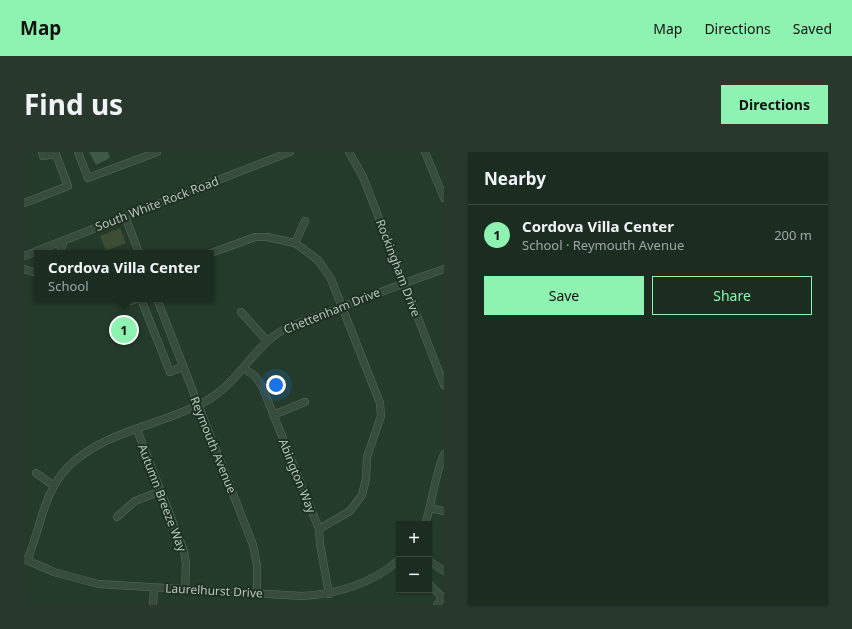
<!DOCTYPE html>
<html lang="en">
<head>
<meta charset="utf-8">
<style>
	:root { --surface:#1b2c20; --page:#28382d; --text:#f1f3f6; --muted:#a0a7a5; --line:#39483e; --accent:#8ef2b0 }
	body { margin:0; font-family:"Noto Sans",sans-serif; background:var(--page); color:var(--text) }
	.controls { position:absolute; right:12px; bottom:12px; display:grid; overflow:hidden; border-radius:0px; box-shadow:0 1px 3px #0004 }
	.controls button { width:36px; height:36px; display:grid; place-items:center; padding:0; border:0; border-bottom:1px solid var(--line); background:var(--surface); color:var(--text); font:20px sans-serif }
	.you { position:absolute; left:252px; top:233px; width:14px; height:14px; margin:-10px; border:3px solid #fff; border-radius:50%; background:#1a73e8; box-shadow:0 0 0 6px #1a73e833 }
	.badge { display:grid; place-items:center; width:26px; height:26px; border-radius:50%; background:var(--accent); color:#111; font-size:13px; font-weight:700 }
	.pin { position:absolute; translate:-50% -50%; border:2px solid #fff; box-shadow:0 1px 4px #0006 }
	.popup { position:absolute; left:10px; top:98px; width:180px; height:52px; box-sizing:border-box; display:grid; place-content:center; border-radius:0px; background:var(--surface); filter:drop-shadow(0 1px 3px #0005); font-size:13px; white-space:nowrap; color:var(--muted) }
	.popup b { font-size:15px; color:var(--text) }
	.popup::after { content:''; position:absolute; left:50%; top:100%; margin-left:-8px; border:8px solid transparent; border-top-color:var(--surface) }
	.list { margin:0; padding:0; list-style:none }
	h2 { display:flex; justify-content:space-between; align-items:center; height:52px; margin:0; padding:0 16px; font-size:17px }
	h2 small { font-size:13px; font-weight:400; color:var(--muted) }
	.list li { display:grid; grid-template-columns:26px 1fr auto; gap:12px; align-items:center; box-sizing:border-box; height:60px; padding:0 16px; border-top:1px solid var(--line) }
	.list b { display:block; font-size:15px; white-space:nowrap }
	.list p { margin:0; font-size:13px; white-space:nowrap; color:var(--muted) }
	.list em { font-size:13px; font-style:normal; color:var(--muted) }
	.actions { display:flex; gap:8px; padding:12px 16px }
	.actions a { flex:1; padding:9px 0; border:1px solid var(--accent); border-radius:0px; text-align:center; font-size:14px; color:var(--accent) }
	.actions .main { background:var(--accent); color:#111 }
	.map { position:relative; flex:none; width:420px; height:453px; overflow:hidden; border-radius:0px }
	header { display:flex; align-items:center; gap:24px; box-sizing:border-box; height:56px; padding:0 20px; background:var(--accent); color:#111 }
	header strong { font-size:19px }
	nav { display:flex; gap:22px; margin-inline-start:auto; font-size:14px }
	.intro { display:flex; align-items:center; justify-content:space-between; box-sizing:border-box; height:96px; padding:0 24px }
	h1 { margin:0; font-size:28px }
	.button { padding:10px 18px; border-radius:0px; background:var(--accent); color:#111; font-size:14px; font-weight:700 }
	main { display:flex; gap:24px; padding:0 24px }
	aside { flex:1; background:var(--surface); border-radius:0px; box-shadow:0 1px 3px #0004 }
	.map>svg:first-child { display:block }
	.green { fill:#3e4c33 }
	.building { fill:#3e5946 }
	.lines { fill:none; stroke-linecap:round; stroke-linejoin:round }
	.minor-casing { stroke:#56695c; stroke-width:8 }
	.minor { stroke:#384c3e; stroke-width:7 }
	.labels { text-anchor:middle; stroke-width:4; stroke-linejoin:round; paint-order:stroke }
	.street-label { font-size:12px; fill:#b4c7ba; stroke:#1d3023 }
</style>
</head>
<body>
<header>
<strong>Map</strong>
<nav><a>Map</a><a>Directions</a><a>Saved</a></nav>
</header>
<div class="intro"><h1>Find us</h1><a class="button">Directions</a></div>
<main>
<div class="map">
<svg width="420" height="453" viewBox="0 0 420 453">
	<rect width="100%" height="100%" fill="#243b2b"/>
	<!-- green -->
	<polygon class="green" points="96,76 102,91 82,99 76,84"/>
	<!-- building -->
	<polygon class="building" points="65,0 84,0 86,6 72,13"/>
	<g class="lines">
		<!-- minor casing -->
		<g class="minor-casing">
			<g id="minor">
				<polyline points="18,0 19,4 32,2"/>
				<polyline points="54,0 64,26 133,0"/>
				<polyline points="325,0 339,25 420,233"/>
				<polyline points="401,0 420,46"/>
				<polyline points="0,51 44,34 31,0"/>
				<polyline points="101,64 115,101"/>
				<polyline points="271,91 281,69"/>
				<polyline points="36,101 40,88"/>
				<polyline points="187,101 231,85 243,85 271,91 294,108 307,127 356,251 357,264 343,305 342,327 338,343 326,359 295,377"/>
				<polyline points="0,104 266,0"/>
				<polyline points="0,117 13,121"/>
				<polyline points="104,147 107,149 113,147"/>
				<polyline points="117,147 146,220 158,215"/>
				<polyline points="133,147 229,393 233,413 233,442"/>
				<polyline points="217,160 243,189"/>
				<polyline points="219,216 231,224 238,234 295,377 296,392 305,442"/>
				<polyline points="249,263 281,250"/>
				<polyline points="113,278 160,399 162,412 161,438"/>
				<polyline points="12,321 30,334"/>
				<polyline points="406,356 420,359"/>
				<polyline points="93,365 111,349 137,339"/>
				<path d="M 401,372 C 409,349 410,325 420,302"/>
				<path d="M 0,407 L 30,420 L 74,432 L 278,444 C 314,442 347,432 375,408"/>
				<path d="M 3,408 C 17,377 18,342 44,315 C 81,278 137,274 182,249 C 212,233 226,200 254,181 C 269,171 290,166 307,159 C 344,145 382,130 420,117"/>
				<polyline points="405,409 420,419"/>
				<polyline points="405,432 418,445 413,453"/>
				<polyline points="129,453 130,436"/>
			</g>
		</g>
		<!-- minor -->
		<use href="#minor" class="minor"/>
	</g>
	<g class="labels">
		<!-- street labels -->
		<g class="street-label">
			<text transform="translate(133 52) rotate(-21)" y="4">South White Rock Road</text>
			<text transform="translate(374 116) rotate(69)" y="4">Rockingham Drive</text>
			<text transform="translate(308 159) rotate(-22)" y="4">Chettenham Drive</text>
			<text transform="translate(189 293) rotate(68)" y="4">Reymouth Avenue</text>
			<text transform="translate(273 324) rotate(68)" y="4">Abington Way</text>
			<text transform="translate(138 346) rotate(69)" y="4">Autumn Breeze Way</text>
			<text transform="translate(190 439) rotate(3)" y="4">Laurelhurst Drive</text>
		</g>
	</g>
</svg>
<div class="controls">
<button>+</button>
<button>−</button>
</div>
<div class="you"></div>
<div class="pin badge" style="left:100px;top:178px">1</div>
<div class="popup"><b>Cordova Villa Center</b>School</div>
</div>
<aside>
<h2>Nearby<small></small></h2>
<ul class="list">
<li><span class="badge">1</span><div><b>Cordova Villa Center</b><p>School · Reymouth Avenue</p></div><em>200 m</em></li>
</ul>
<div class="actions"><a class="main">Save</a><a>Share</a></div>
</aside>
</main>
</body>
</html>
